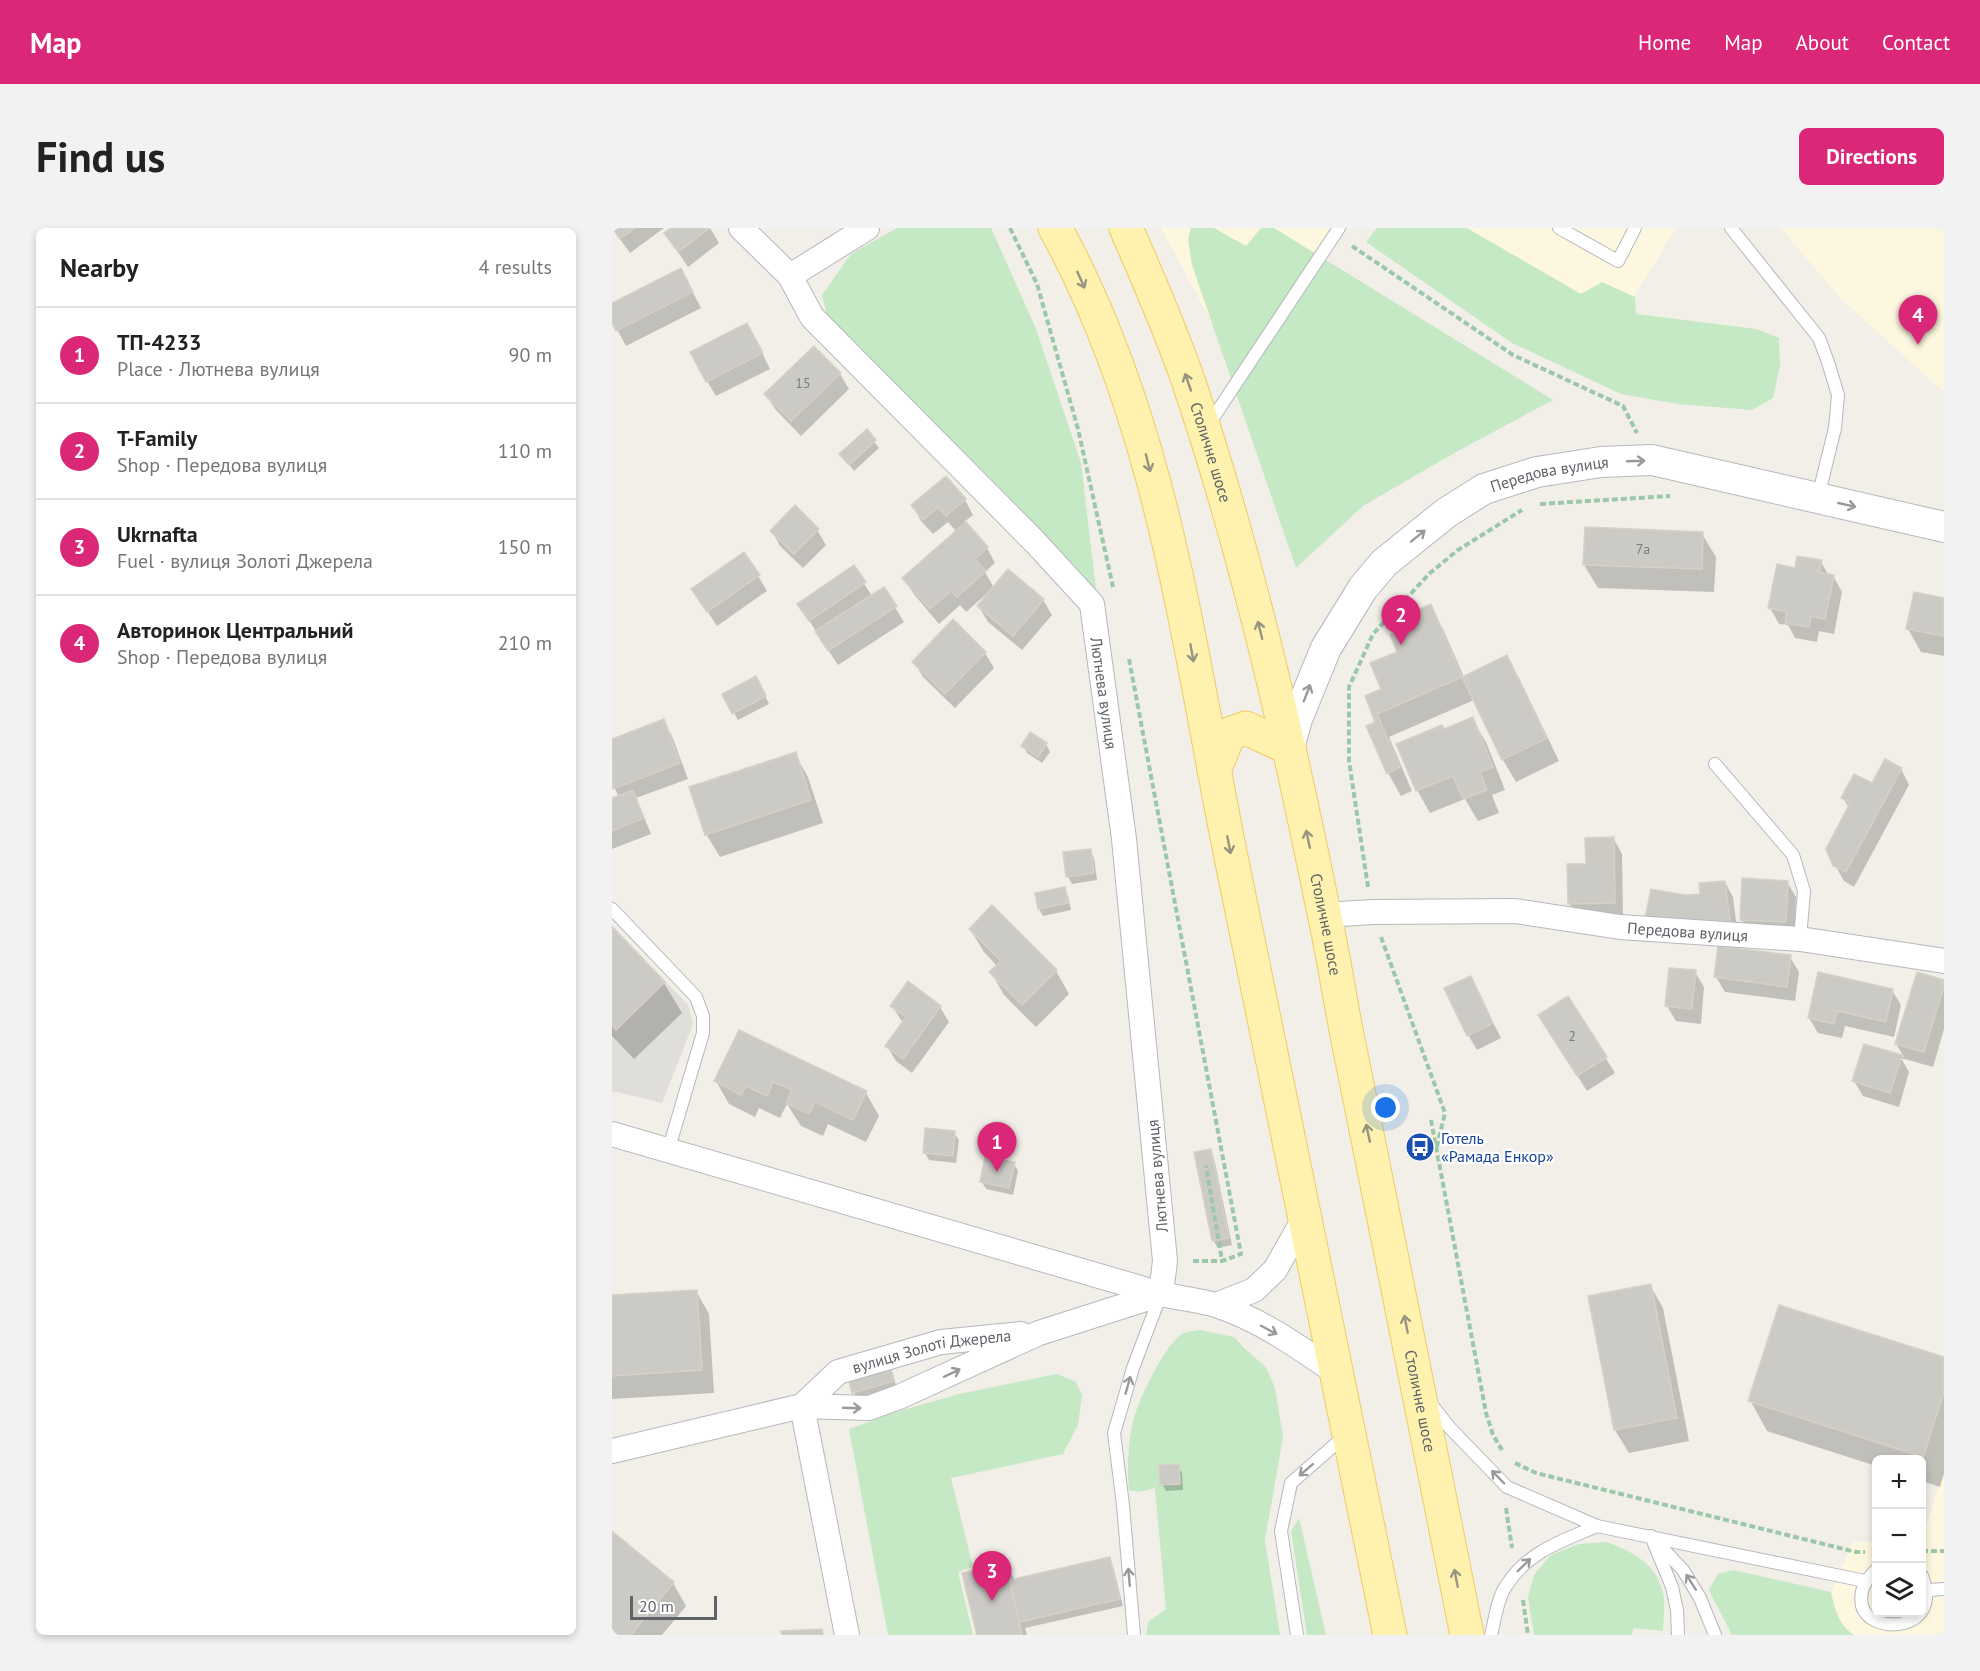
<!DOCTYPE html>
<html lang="en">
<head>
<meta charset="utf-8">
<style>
	:root { --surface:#fff; --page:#f2f2f2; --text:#222; --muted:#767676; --line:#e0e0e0; --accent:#db2777 }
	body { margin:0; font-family:"PT Sans",sans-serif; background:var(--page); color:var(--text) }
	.controls { position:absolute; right:18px; bottom:18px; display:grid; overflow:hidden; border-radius:9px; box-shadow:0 3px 9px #0003 }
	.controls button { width:54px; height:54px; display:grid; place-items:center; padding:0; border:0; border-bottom:2px solid var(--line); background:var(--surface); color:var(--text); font:30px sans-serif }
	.scale { position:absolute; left:18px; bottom:15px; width:87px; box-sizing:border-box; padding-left:6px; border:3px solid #5f6368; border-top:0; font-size:16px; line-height:21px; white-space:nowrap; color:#5f6368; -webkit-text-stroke:4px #fff; paint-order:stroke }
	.you { position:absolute; left:774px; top:880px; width:21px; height:21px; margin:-15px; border:4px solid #fff; border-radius:50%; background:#1a73e8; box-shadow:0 0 0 9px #1a73e833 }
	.badge { display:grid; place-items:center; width:39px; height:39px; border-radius:50%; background:var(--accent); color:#fff; font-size:20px; font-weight:700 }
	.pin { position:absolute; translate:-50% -50px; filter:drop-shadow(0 2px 3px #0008) }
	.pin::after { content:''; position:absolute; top:32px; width:21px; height:18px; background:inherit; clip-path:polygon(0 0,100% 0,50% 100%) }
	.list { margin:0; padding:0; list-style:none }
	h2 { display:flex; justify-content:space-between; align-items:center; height:78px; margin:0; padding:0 24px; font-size:26px }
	h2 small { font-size:20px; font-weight:400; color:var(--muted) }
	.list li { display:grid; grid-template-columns:39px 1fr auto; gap:18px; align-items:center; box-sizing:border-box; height:96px; padding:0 24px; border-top:2px solid var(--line) }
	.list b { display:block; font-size:22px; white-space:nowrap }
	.list p { margin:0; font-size:20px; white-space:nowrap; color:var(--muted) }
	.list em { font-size:20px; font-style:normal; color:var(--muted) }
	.icon { flex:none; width:33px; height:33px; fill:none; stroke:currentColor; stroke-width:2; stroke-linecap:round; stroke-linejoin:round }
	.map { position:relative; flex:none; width:1332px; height:1407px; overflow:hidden; border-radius:9px }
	header { display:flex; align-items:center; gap:36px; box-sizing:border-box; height:84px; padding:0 30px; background:var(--accent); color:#fff }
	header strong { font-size:28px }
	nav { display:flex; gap:33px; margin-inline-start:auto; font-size:21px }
	.intro { display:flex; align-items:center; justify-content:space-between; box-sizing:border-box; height:144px; padding:0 36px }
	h1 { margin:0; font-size:42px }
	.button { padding:15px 27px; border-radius:9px; background:var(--accent); color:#fff; font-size:21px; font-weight:700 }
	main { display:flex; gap:36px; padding:0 36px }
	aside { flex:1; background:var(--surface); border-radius:9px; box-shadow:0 3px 9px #0003 }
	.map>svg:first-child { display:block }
	.commercial { fill:#fef7e0 }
	.industrial { fill:#e0deda }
	.green { fill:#c5e8c5 }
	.shadow { fill:#0003 }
	.building { fill:#cccac5; stroke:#d6d1c6; stroke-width:1.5 }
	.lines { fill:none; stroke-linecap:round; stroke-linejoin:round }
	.service-casing { stroke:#b5b8bc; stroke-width:14 }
	.minor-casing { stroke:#b5b8bc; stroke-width:26 }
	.tertiary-casing { stroke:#b5b8bc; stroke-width:32 }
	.primary-casing { stroke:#f2c960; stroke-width:35 }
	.path { stroke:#9cc7a9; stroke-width:4; stroke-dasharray:6 3; stroke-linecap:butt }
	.service { stroke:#fff; stroke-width:12 }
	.minor { stroke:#fff; stroke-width:24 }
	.tertiary { stroke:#fff; stroke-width:30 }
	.primary { stroke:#fff2af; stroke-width:33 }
	.oneway { stroke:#979581 }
	.oneway2 { stroke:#979a9d }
	.labels { text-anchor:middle; stroke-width:4.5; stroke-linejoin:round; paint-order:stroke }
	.number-label { font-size:14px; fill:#7a7d7f }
	.street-label { font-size:16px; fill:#5f6368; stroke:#fff }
	.transit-label { font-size:16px; fill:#164399; stroke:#fff; text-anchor:start }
</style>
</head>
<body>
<header>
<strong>Map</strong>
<nav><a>Home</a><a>Map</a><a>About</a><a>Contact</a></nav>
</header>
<div class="intro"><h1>Find us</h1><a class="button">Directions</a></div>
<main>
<aside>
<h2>Nearby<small>4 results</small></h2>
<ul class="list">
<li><span class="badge">1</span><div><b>ТП-4233</b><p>Place · Лютнева вулиця</p></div><em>90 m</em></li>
<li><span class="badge">2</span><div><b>T-Family</b><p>Shop · Передова вулиця</p></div><em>110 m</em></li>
<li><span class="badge">3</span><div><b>Ukrnafta</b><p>Fuel · вулиця Золоті Джерела</p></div><em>150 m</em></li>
<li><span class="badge">4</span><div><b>Авторинок Центральний</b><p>Shop · Передова вулиця</p></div><em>210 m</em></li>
</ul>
</aside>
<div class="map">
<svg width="1332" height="1407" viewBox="0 0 1332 1407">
	<rect width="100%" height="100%" fill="#f1efe8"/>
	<!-- commercial -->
	<g class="commercial">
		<polygon points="549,0 719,0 624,139"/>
		<polygon points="807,0 1064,0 998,108"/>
		<polygon points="1169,0 1332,0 1332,164 1229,71"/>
		<polygon points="1332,1242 1332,1407 1229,1407 1219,1364 1241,1314 1264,1314 1264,1384 1310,1384 1310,1311"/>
	</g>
	<!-- industrial -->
	<polygon class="industrial" points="0,697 76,777 81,796 50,875 0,863"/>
	<!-- green -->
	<g class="green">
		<polygon points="285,0 379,0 424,101 469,235 485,369 222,117 210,67 239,26"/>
		<polygon points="579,0 602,0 634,18 649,0 662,0 941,172 844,224 751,278 684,340 580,37 576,11"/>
		<polygon points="765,0 855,0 969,66 990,54 1023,69 1024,86 1144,101 1167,110 1168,137 1161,170 1140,182 1066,176 1009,166 900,115 754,14"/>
		<path d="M 588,1102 L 622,1109 L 633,1121 L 654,1139 L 663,1160 L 671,1209 L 653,1312 L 668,1407 L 534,1407 L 536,1394 L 554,1381 L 543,1260 L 527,1264 L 517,1262 C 515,1241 516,1219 520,1198 C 523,1178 553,1116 570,1106 C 575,1103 583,1103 588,1102 Z"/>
		<polygon points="445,1146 464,1154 470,1167 466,1197 451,1226 339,1250 361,1339 346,1344 361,1407 276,1407 237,1201 291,1182 347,1166"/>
		<polygon points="687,1290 714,1407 695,1407 679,1303"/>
		<path d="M 995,1314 C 1023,1325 1047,1337 1052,1370 C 1053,1381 1051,1393 1051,1403 L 1021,1400 L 1020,1407 L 922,1407 L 916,1369 L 922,1347 L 939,1327 L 967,1316 Z"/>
		<path d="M 1121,1342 L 1219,1364 C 1223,1381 1226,1396 1242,1407 L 1120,1407 L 1097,1362 L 1106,1346 Z"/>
	</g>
	<!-- shadow -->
	<g class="shadow">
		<polygon points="0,0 52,0 18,25"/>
		<polygon points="61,0 98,0 107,15 76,39 54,6"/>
		<polygon points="77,57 89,80 14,118 0,92 0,76"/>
		<polygon points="144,112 158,141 104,168 95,153"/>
		<polygon points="202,120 228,146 237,161 189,208 163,181 154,166"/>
		<polygon points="254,203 267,220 242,243 229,226"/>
		<polygon points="353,272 361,287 352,294 375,320 383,335 373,344 382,360 431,372 440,387 410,422 376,394 367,379 379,362 354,384 348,377 327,396 301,365 292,350 345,304 336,294 321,306 309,293 301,278"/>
		<polygon points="205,302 214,317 191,340 168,318 160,303"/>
		<polygon points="1090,306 1104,329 1102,364 986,360 972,337"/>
		<polygon points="1209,334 1217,348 1221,348 1230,364 1222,406 1207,403 1205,414 1183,410 1176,397 1167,396 1158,380 1185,342"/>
		<polygon points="241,339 260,368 272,361 292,394 226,437 196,391"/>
		<polygon points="146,348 155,363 105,398 81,361"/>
		<polygon points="1332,371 1332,428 1309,424 1296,401"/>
		<polygon points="818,378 831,401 852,449 895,429 908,452 947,533 904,554 891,532 862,472 777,509 800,563 789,568 776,545 765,495 754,469 771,462 787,424 800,399"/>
		<polygon points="373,425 382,440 343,480 311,449 302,434"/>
		<polygon points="148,458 157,476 126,492 122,485"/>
		<polygon points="860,491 874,514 893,562 880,567 887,585 866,593 853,571 818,585 805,562 832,503"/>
		<polygon points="51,493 60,508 76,551 24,570 39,606 0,621 0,571 7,569 0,555 0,512"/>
		<polygon points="434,516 438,524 430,535 415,525 411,518"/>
		<polygon points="183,526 196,549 211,595 108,629 94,606"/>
		<polygon points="1289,541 1297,557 1242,659 1232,653 1223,637 1237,580 1231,570 1261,557"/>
		<polygon points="1002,611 1010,626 1011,690 966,691 957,675"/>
		<polygon points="478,623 482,630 485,652 460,656 456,649 453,626"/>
		<polygon points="1113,654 1121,669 1126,709 1044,705 1073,669 1089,667"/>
		<polygon points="1175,654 1184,669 1182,709 1138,707 1130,692"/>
		<polygon points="452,661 456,668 459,682 431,688 427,681 424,666"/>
		<polygon points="0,701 52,755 70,785 22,831 0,808"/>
		<polygon points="358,701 444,743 457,766 424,799 392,767 379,744 385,738 372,724"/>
		<polygon points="1178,729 1187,744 1183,773 1113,764 1104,749"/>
		<polygon points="1083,744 1092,759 1089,796 1064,793 1055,778"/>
		<polygon points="858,750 889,810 865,822 856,807"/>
		<polygon points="1332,754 1332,801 1321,839 1289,830 1297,844 1287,879 1251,868 1242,853 1253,818 1292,829 1284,816"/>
		<polygon points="1280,762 1289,777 1282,809 1233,798 1230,810 1206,805 1197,790"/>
		<polygon points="956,770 1003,845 975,863 937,803"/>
		<polygon points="280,778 328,779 337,794 300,845 284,833 275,818 291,795"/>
		<polygon points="127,804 254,865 267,888 254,914 216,896 211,908 189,898 175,876 168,890 147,880 143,889 117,876 104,853"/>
		<polygon points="342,905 347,912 344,935 317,932 313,925"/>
		<polygon points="598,922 602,930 620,1017 606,1020 601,1012"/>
		<polygon points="402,936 406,943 401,967 374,961 370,954"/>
		<polygon points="1038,1057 1051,1080 1077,1213 1017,1225 1003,1202"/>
		<polygon points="84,1063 97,1086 102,1165 0,1171 0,1069"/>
		<polygon points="1332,1131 1332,1246 1328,1259 1310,1253 1310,1232 1264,1232 1264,1238 1155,1203 1138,1172"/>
		<polygon points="276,1136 280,1143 285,1161 246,1172 242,1165 237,1147"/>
		<polygon points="566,1238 570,1245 571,1262 554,1263 550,1256"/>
		<polygon points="0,1305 61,1355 74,1378 50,1407 0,1407"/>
		<polygon points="497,1331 501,1338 511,1378 413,1400 415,1407 366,1407 393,1336 403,1352"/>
	</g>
	<!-- building -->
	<g class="building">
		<polygon points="0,0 23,0 8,11"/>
		<polygon points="59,0 98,0 66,24 52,5"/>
		<polygon points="69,40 81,64 4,103 0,95 0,75"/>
		<polygon points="135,95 151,125 94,154 78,124"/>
		<polygon points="202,118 229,145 179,193 152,166"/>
		<polygon points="255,201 264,212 237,237 227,226"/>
		<polygon points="334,248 354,271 334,288 326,279 311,292 299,277"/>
		<polygon points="183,277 207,301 182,326 158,303"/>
		<polygon points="354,294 376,319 363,331 374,343 345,369 339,363 318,381 290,350"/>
		<polygon points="973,299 1091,304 1090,341 971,337"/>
		<polygon points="132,324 148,347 95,384 79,361"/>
		<polygon points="1185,328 1210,332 1207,344 1222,347 1213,391 1199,388 1197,399 1173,395 1175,384 1156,380 1165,336 1183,340"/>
		<polygon points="242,337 254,354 197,393 185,376"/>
		<polygon points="396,341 432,371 401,408 365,378"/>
		<polygon points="272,359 285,378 216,423 203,403"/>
		<polygon points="1302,364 1332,370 1332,408 1294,401"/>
		<polygon points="819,376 850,449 765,486 788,539 775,546 754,498 763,494 753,468 769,461 758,435 785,424 778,407 798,398 793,387"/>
		<polygon points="341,391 374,424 333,466 300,434"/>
		<polygon points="895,427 935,510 890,532 850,449"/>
		<polygon points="144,448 154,468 120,486 110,466"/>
		<polygon points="861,489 881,539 868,544 875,562 851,571 841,548 804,563 784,516 830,497 832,501"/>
		<polygon points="52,491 68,535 1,561 0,511"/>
		<polygon points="418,504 435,515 426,529 409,518"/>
		<polygon points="184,524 199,572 93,607 77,559"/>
		<polygon points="1273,531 1290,540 1234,644 1221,638 1214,621 1238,575 1229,570 1242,546 1260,555"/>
		<polygon points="21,562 32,590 0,603 0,570"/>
		<polygon points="1002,609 1003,675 956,676 955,636 974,636 973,610"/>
		<polygon points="479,621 482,645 454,649 451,624"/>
		<polygon points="1130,650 1176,653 1174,694 1128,692"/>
		<polygon points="1113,653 1118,694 1033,690 1039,661 1073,667 1088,666 1087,655"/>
		<polygon points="453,659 456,675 426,681 423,665"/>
		<polygon points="380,677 445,742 410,777 377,744 389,733 357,701"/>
		<polygon points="0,699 53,754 4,802 0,797"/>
		<polygon points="1106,718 1179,727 1175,759 1102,749"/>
		<polygon points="1057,740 1084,742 1080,781 1053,778"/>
		<polygon points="1206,744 1281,761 1274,794 1225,783 1222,796 1196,790"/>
		<polygon points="1305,744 1332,752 1332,758 1312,824 1283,816"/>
		<polygon points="859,748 881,795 855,808 832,760"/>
		<polygon points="296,753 329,778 291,831 273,818 294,789 278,778"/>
		<polygon points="956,768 995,829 965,848 926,787"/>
		<polygon points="127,802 255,863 241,892 203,874 197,886 174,875 180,862 161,854 155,868 134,858 129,867 102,853"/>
		<polygon points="1252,816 1290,827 1278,865 1240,853"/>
		<polygon points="313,900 343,903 341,928 311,925"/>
		<polygon points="599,921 617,1010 600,1013 582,924"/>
		<polygon points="373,929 403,934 397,960 368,954"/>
		<polygon points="1039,1056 1065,1190 1002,1202 976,1068"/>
		<polygon points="85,1062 90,1142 0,1148 0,1067"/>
		<polygon points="1167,1077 1332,1129 1332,1164 1311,1229 1136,1173"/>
		<polygon points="277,1134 282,1153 240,1165 235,1146"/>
		<polygon points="567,1236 568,1256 548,1257 547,1237"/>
		<polygon points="0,1303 62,1354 19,1407 0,1407"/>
		<polygon points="498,1329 508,1371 407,1394 398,1352"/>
		<polygon points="394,1335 410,1407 365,1407 350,1345"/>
		<polygon points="210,1401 211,1407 170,1407 169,1403"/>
	</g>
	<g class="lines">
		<!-- service casing -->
		<g class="service-casing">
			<g id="service">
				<polyline points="947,0 1006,33 1023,0"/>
				<polyline points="1119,0 1207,110 1216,134 1226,167 1223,200 1206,269"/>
				<polyline points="595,199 727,0"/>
				<polyline points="1103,536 1181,627 1192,663 1188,711"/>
				<polyline points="0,681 84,769 91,788 91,805 56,923"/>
				<path d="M 819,1176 L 838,1200 L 895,1259 L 985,1298 C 950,1313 915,1324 894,1358 C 885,1371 883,1392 879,1407"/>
				<polyline points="985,1298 1253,1353"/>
				<path d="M 1264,1342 C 1253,1353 1247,1362 1250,1378 C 1258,1407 1332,1405 1310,1348"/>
				<polyline points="1317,1362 1332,1361"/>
				<polyline points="522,1407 511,1277 502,1205 521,1140 549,1066"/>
				<polyline points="685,1407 669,1303 679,1255 735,1206"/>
				<polyline points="1066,1407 1065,1382 1060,1359 1039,1308 1071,1342 1088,1370 1103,1407"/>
			</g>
		</g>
		<!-- minor casing -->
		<g class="minor-casing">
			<g id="minor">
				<polyline points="178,48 255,0"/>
				<path id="s1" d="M 713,687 L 760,684 L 903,683 L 1008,699 L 1188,711 L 1332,733"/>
				<path d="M 0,906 L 549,1066 C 567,1070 586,1072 604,1077 C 648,1091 688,1120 726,1146"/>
				<polyline points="604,1077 642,1062 663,1042 693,989"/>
				<path id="s2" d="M 190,1178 L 226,1144 L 329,1114 L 409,1106"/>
				<polyline points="190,1178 235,1407"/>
				<polyline points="0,1223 190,1178 257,1180 287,1169 427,1105 549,1066 553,1033 512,611 480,376 423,314 200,89 178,48 129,0"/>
			</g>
		</g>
		<!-- tertiary casing -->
		<g class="tertiary-casing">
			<g id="tertiary">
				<path id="s3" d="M 677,520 L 685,491 L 714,420 L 751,360 L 772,335 L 834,285 L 872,261 L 925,244 L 989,234 L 1040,232 L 1332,299"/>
			</g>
		</g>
		<!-- primary casing -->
		<g class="primary-casing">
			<g id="primary">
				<path d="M 443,0 C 550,193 576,416 619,629 C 672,888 727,1147 778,1407"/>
				<path id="s4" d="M 514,0 C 536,51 559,102 577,155 C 635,326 676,508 712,685 C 721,725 727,766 735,807 C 775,1007 816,1207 855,1407"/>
				<polyline points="602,543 617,506 634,500 677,520"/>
			</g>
		</g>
		<!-- path -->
		<g class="path">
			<polyline points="398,0 425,56 466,201 501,359"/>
			<polyline points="740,18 901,127 1011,178 1025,205"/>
			<polyline points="928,276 1058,268"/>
			<polyline points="517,431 629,1026 610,1033 594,938"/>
			<polyline points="756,659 737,533 737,459 761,406 818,345 846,322 910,282"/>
			<polyline points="769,709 833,885 824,922"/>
			<polyline points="819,892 874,1185 881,1207 890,1222"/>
			<polyline points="581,1033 610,1033"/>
			<polyline points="903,1235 924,1245 1244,1324 1253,1324"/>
			<polyline points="894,1280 900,1320"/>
			<polyline points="1310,1323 1332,1323"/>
			<polyline points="911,1372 916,1407"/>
		</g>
		<!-- service -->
		<use href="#service" class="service"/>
		<!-- minor -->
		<use href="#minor" class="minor"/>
		<!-- tertiary -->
		<use href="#tertiary" class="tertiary"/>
		<!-- primary -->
		<use href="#primary" class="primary"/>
	</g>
	<!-- one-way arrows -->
	<defs><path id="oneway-shaft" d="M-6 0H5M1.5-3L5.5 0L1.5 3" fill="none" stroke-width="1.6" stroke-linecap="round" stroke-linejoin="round" transform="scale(1.5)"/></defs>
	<g class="oneway">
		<use href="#oneway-shaft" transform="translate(469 52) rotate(66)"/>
		<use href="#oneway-shaft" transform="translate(576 154) rotate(-109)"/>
		<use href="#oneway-shaft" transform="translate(536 235) rotate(76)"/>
		<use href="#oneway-shaft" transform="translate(648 402) rotate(-104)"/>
		<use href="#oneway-shaft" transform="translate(580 425) rotate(80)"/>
		<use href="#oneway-shaft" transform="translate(696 611) rotate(-102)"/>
		<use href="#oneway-shaft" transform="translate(617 617) rotate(79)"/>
		<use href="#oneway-shaft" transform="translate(756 905) rotate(-102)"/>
		<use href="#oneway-shaft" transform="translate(794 1096) rotate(-101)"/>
		<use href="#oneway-shaft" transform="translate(844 1350) rotate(-101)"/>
	</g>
	<g class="oneway2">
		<use href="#oneway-shaft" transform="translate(1024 233) rotate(-2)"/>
		<use href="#oneway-shaft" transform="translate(1235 277) rotate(13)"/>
		<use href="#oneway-shaft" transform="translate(806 308) rotate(-39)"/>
		<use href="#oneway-shaft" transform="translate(695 465) rotate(-69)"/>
		<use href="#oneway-shaft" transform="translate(657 1102) rotate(28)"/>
		<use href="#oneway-shaft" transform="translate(340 1145) rotate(-25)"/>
		<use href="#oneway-shaft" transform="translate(516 1157) rotate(-74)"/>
		<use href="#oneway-shaft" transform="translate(240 1180) rotate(2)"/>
		<use href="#oneway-shaft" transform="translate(694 1242) rotate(139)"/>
		<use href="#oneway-shaft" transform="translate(886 1249) rotate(-134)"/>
		<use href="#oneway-shaft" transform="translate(912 1337) rotate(-44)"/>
		<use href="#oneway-shaft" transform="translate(517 1349) rotate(-95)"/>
		<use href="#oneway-shaft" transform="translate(1079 1354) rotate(-122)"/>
	</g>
	<!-- icons -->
	<defs>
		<g id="bus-disc" transform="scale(1.5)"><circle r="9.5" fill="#1a4fb4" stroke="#fff"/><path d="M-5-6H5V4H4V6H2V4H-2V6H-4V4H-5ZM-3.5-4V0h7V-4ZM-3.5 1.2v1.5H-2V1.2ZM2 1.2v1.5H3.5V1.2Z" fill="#fff"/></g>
	</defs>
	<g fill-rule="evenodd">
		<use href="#bus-disc" x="808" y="919"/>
	</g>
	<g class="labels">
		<!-- number labels -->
		<g class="number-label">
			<text x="191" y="160">15</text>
			<text x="1031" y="326">7а</text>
			<text x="960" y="813">2</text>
		</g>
		<!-- street labels -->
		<g class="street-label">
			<text dy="6" stroke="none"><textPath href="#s4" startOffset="240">Столичне шосе</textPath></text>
			<text dy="6" stroke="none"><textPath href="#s3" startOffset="402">Передова вулиця</textPath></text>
			<text transform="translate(492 465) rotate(82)" y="6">Лютнева вулиця</text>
			<text dy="6" stroke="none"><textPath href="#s4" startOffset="726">Столичне шосе</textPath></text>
			<text dy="6" stroke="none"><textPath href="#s1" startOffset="364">Передова вулиця</textPath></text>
			<text transform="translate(545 948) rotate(-95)" y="6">Лютнева вулиця</text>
			<text dy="6" stroke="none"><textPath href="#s2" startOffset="146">вулиця Золоті Джерела</textPath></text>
			<text dy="6" stroke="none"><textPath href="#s4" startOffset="1212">Столичне шосе</textPath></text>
		</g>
		<!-- transit labels -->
		<g class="transit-label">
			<text x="829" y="916">Готель<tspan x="829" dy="18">«Рамада Енкор»</tspan></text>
		</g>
	</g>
</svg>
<div class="controls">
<button>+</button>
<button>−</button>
<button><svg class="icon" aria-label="layers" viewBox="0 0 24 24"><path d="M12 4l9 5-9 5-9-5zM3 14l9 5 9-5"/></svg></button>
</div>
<div class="scale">20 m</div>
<div class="you"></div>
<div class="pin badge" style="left:385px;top:944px">1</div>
<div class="pin badge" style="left:789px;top:417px">2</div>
<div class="pin badge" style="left:380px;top:1373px">3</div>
<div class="pin badge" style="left:1306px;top:117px">4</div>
</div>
</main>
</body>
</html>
